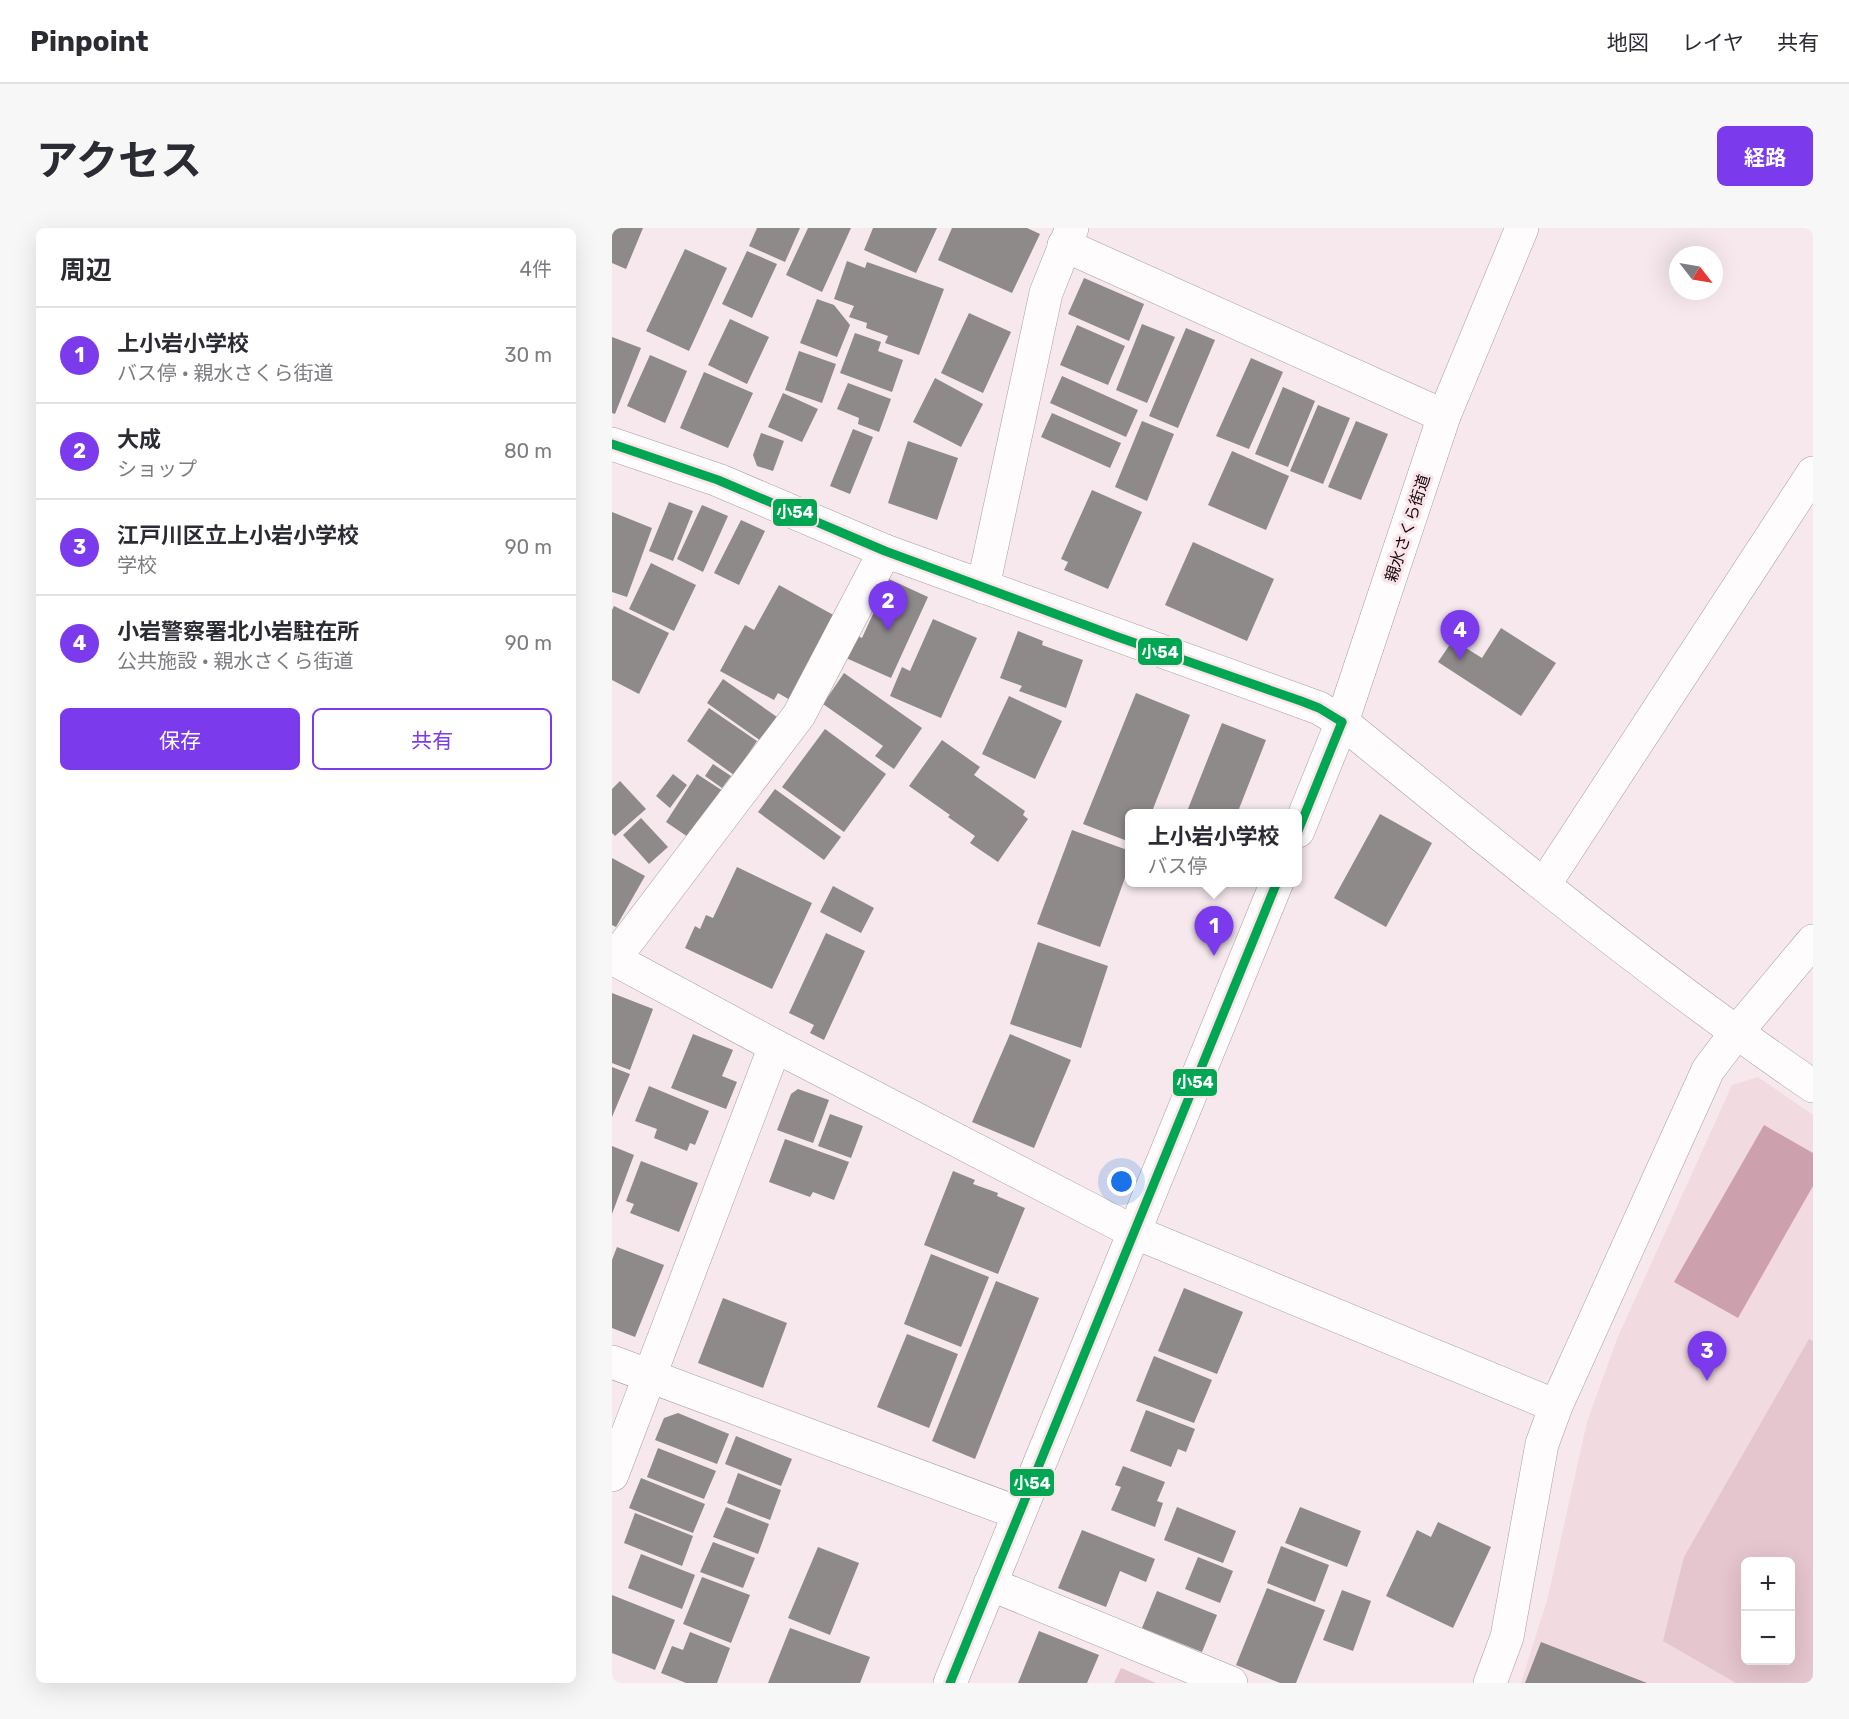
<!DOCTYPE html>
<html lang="ja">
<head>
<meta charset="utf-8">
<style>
	:root { --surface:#fff; --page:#f7f7f7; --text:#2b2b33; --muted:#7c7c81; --line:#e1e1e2; --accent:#7c3aed }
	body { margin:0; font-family:Rubik,"Noto Sans JP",sans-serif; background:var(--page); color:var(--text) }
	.controls { position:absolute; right:18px; bottom:18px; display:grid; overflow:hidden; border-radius:9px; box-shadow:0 6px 24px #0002 }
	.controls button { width:54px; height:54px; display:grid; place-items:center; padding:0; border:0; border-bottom:2px solid var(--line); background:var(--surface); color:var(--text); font:30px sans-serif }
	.compass { position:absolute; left:1057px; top:18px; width:54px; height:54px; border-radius:50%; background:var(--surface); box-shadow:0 6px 24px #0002; rotate:121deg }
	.you { position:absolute; left:510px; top:954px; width:21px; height:21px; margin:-15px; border:4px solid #fff; border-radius:50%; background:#1a73e8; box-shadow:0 0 0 9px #1a73e833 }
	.badge { display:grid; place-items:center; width:39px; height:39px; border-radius:50%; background:var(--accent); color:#fff; font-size:20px; font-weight:700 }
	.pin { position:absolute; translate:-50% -50px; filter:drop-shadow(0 2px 3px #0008) }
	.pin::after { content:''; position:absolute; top:32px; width:21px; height:18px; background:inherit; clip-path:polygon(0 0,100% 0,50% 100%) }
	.popup { position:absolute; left:513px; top:581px; width:177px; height:78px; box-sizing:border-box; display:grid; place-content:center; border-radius:9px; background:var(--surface); filter:drop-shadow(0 2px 4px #0005); font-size:20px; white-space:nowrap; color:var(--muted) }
	.popup b { font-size:22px; color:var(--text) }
	.popup::after { content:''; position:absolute; left:50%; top:100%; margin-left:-12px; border:12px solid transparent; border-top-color:var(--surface) }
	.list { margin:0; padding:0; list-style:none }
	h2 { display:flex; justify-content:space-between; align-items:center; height:78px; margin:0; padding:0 24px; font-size:26px }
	h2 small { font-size:20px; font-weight:400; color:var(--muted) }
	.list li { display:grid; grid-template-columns:39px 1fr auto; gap:18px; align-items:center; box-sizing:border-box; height:96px; padding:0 24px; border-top:2px solid var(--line) }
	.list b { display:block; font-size:22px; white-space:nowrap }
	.list p { margin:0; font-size:20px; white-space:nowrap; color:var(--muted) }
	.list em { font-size:20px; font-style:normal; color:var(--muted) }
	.actions { display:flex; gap:12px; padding:18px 24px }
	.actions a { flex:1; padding:14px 0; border:2px solid var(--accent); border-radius:9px; text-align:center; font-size:21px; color:var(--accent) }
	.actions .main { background:var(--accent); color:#fff }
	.map { position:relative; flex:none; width:1201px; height:1455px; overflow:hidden; border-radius:9px }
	header { display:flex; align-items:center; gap:36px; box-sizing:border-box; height:84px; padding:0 30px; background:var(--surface); border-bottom:2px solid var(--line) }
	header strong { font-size:28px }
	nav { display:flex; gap:33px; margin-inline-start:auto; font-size:21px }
	.intro { display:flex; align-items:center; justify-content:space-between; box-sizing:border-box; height:144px; padding:0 36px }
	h1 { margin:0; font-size:42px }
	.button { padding:15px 27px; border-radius:9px; background:var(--accent); color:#fff; font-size:21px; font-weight:700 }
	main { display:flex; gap:36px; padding:0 36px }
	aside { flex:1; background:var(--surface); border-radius:9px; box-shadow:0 6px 24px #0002 }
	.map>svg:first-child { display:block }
	.built { fill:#f1dae0; fill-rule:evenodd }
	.green { fill:#e5c5ce; fill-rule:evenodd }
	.water { fill:#cda0ad }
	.building { fill:#8d8a89 }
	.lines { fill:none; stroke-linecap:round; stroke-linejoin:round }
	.minor-casing { stroke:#a89ea1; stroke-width:34 }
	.tertiary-casing { stroke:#a89ea1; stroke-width:34 }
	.minor { stroke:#fefcfc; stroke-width:33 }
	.tertiary { stroke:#fefcfc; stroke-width:33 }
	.bus-1-casing { stroke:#fce2e9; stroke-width:14 }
	.bus-1 { stroke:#00a651; stroke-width:9 }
	.labels { text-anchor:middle; stroke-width:6; stroke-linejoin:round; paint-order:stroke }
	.street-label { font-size:16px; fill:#11090b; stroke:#fce2e9 }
	.line-badge { stroke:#fce2e9; stroke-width:2 }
	.badge-label { font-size:16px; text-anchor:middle; font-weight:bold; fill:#fff }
</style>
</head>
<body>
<header>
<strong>Pinpoint</strong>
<nav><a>地図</a><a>レイヤ</a><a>共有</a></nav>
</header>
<div class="intro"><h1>アクセス</h1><a class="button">経路</a></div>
<main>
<aside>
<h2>周辺<small>4件</small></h2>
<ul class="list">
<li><span class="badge">1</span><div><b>上小岩小学校</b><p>バス停 · 親水さくら街道</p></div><em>30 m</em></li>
<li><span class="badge">2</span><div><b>大成</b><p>ショップ</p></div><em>80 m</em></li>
<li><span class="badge">3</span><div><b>江戸川区立上小岩小学校</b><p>学校</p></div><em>90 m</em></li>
<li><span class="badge">4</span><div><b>小岩警察署北小岩駐在所</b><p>公共施設 · 親水さくら街道</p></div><em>90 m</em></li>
</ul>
<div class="actions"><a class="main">保存</a><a>共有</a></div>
</aside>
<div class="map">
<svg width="1201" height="1455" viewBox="0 0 1201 1455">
	<rect width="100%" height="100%" fill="#f6e8ec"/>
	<!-- built -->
	<path class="built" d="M 1146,849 L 1201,887 L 1201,1455 L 909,1455 L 936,1369 L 975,1194 L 1005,1111 L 1120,857 ZM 1134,1334 L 1178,1334 L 1178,1432 L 1134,1432 Z"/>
	<!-- green -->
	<g class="green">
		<path d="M 1197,1111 L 1201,1113 L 1201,1455 L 1124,1455 L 1051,1413 L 1072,1329 ZM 1134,1334 L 1178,1334 L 1178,1432 L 1134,1432 Z"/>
		<polygon points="509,1440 544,1455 502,1455"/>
	</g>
	<!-- water -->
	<polygon class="water" points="1152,897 1201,925 1201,958 1126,1090 1062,1054"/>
	<!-- building -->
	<g class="building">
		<polygon points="0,0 31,0 14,41 0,35"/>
		<polygon points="145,0 188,0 173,34 137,18"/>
		<polygon points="196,0 239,0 210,64 174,47"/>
		<polygon points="261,0 325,0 304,45 252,22"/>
		<polygon points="340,0 415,0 428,6 400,65 326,32"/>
		<polygon points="73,21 115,40 77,123 34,103"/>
		<polygon points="135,23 165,36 140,90 110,76"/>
		<polygon points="235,33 253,40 255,34 332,61 307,127 273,115 276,108 254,100 255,95 237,89 242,78 222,71"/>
		<polygon points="472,50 532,76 517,113 456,86"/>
		<polygon points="205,71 222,77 238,97 225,129 188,115"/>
		<polygon points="357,85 399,104 371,165 329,145"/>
		<polygon points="118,91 157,109 135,156 96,137"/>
		<polygon points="530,96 563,109 535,175 504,162"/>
		<polygon points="465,97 513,118 496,157 448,137"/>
		<polygon points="574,100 603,112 566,200 537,188"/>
		<polygon points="243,105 269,114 266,123 291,132 280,164 228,145"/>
		<polygon points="0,109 29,120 3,186 0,185"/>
		<polygon points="187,123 224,136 210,175 173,162"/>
		<polygon points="38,127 75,143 53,195 15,178"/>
		<polygon points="639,130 671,144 637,221 604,208"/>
		<polygon points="92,144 141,165 116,220 68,200"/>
		<polygon points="450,148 526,182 514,209 438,175"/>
		<polygon points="323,150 371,176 349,219 301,194"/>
		<polygon points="236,155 279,171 267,204 246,196 247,190 225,181"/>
		<polygon points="671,159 703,173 676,239 643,226"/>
		<polygon points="171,165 206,181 190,214 156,199"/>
		<polygon points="706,177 738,190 711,256 678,243"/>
		<polygon points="440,185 509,215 498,240 429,209"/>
		<polygon points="530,193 562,206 535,273 503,259"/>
		<polygon points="744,193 776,206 749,272 716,259"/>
		<polygon points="241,201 261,209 238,266 218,258"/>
		<polygon points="149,205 172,213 161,243 145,238 141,227"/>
		<polygon points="296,213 346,230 325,292 276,275"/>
		<polygon points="620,223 677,248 654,302 596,277"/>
		<polygon points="480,262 530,284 496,361 452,342 456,334 449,331"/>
		<polygon points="57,274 81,283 61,333 37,323"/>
		<polygon points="90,277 116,288 91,344 65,331"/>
		<polygon points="0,284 40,300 15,369 0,364"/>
		<polygon points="129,292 153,303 127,357 102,345"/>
		<polygon points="581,314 662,351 635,413 553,377"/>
		<polygon points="39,335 84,357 62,403 17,381"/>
		<polygon points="277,351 316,369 279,450 234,430 244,407 250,410"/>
		<polygon points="167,357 225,389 180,473 166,465 162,472 108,443 133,397 142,402"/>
		<polygon points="2,378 57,405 27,466 0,452 0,382"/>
		<polygon points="321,391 365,410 329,490 278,468 290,439 298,443"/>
		<polygon points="889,400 944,435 909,488 826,434 841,412 870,430"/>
		<polygon points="406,403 431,413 430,417 471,432 454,480 407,463 410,458 388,450"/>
		<polygon points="232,445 310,500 282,541 263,528 271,518 211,476"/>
		<polygon points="111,451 165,489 149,513 95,475"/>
		<polygon points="524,465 578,487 539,586 518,586 518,614 471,596"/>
		<polygon points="397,468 450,493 423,551 370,526"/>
		<polygon points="97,480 145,513 122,547 75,513"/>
		<polygon points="610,495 654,512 625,586 574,586"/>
		<polygon points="213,501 274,546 232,604 170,559"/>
		<polygon points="330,512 368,539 362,547 413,583 411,587 416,591 386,634 358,615 363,608 336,589 338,587 297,558"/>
		<polygon points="101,536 119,548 110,560 93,548"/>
		<polygon points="61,546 75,557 58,580 44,568"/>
		<polygon points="85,546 111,563 79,611 54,594"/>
		<polygon points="8,553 34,581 3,608 0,605 0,561"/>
		<polygon points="163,561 229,609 212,632 146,584"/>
		<polygon points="768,586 820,615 774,699 722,670"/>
		<polygon points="29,590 56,619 37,636 11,607"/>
		<polygon points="460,602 518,623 518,636 488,719 425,696"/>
		<polygon points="0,630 33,648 4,699 0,697"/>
		<polygon points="125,639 200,675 160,761 73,720 83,698 88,701 94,687 101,690"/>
		<polygon points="221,658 262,680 249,705 208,684"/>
		<polygon points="214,705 253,723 212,812 198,805 202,797 177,785"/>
		<polygon points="426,714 496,738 469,820 398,796"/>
		<polygon points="0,765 41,781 18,842 0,835"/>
		<polygon points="81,806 121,822 110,848 125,854 114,881 59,860"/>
		<polygon points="398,806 459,832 422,920 360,894"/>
		<polygon points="0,839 18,846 0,889"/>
		<polygon points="37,858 97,883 83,917 78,915 75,923 42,910 45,901 23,893"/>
		<polygon points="186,861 217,872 201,915 165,902 179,866"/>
		<polygon points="218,886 251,898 239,930 206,918"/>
		<polygon points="173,911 237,934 222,972 201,964 198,969 157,954"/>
		<polygon points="0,918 22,927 0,986"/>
		<polygon points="29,933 86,955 67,1004 18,985 22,976 14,973"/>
		<polygon points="341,943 363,952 361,956 386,965 385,968 413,980 386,1046 312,1017"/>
		<polygon points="5,1019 52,1037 23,1109 0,1100 0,1032"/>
		<polygon points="319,1026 377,1049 349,1119 292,1096"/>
		<polygon points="384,1053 427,1070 363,1231 320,1213"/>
		<polygon points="572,1060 631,1084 605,1146 546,1123"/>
		<polygon points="111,1070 175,1095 151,1160 86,1135"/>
		<polygon points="295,1106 346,1126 317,1200 265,1179"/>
		<polygon points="542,1128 600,1152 582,1195 524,1173"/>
		<polygon points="534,1182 583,1201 574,1224 566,1221 559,1239 518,1223"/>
		<polygon points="66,1185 117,1206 105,1236 43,1212 52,1190"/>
		<polygon points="124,1208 180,1231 169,1258 113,1236"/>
		<polygon points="46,1220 104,1243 92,1271 35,1249"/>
		<polygon points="511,1238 553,1254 545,1273 551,1275 543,1299 499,1282 509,1259 503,1257"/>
		<polygon points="126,1245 169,1262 158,1292 115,1275"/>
		<polygon points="29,1250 93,1276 81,1305 17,1280"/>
		<polygon points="114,1279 157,1296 146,1326 101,1309"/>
		<polygon points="565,1279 624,1303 611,1335 552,1312"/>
		<polygon points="688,1279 749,1303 735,1339 673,1315"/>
		<polygon points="23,1285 81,1308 70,1338 12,1315"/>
		<polygon points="826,1294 879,1319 841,1400 774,1368 805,1302 819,1309"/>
		<polygon points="470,1302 543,1331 534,1354 508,1343 494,1379 446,1360"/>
		<polygon points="101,1314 143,1330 131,1360 88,1344"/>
		<polygon points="669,1318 717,1337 703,1374 655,1355"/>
		<polygon points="206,1319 247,1335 218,1407 176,1390"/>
		<polygon points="29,1326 83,1347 70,1381 16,1360"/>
		<polygon points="586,1329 621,1343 608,1375 573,1361"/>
		<polygon points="90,1349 138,1367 119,1415 71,1396"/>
		<polygon points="655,1360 713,1382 684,1455 668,1455 624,1437"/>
		<polygon points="730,1362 759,1373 741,1423 711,1412"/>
		<polygon points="545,1363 605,1387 590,1424 530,1400"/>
		<polygon points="0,1367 63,1392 43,1442 0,1425"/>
		<polygon points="178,1400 258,1429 248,1455 156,1455"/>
		<polygon points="427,1403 487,1427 475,1455 406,1455"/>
		<polygon points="78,1404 118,1420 105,1455 74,1455 49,1445 60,1418 71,1422"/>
		<polygon points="929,1414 1035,1455 913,1455"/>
	</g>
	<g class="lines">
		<!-- minor casing -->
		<g class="minor-casing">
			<g id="minor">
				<polyline points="452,17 832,188"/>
				<polyline points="371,359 434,65 460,0"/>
				<polyline points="932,657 1201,245"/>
				<polyline points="0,730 163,818 522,1004 944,1178"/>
				<polyline points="2,731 187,487 273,323"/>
				<polyline points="0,1134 406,1285"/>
				<polyline points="0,1247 163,818"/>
				<polyline points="378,1356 619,1455"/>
			</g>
		</g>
		<!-- tertiary casing -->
		<g class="tertiary-casing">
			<g id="tertiary">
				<path d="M 0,216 L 106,252 L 273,323 L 707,480 L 730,494 C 884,619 1037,746 1201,858"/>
				<polyline points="686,603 730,494 832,188 910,0"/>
				<polyline points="338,1455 665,654"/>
				<polyline points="878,1455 895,1409 930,1216 944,1178 1096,842 1124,805 1201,713"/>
			</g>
		</g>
		<!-- minor -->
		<use href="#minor" class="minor"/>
		<!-- tertiary -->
		<use href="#tertiary" class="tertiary"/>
		<!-- bus-1 casing -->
		<g class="bus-1-casing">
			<g id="bus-1">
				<polyline points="0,216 106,252 273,323 503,408 689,473 707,480 730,494"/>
				<polyline points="686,603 730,494"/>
				<polyline points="338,1455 665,654"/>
			</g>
		</g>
		<!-- bus-1 -->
		<use href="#bus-1" class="bus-1"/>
	</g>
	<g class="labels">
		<!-- street labels -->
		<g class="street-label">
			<text transform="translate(795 300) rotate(-72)" y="6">親水さくら街道</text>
		</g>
	</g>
	<g class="line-badge">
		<rect x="160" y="270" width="46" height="29" rx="6" fill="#00a651"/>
		<rect x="525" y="409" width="46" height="29" rx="6" fill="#00a651"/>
		<rect x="560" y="840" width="46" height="29" rx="6" fill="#00a651"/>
		<rect x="397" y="1240" width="46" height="29" rx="6" fill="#00a651"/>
	</g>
	<g class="badge-label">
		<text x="183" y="290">小54</text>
		<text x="548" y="430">小54</text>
		<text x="583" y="860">小54</text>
		<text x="420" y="1261">小54</text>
	</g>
</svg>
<div class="controls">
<button>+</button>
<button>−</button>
</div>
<svg class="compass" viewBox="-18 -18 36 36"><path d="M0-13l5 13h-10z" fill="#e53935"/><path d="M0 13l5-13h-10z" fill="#7c7c81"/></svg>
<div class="you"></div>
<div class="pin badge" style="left:602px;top:728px">1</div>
<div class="popup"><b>上小岩小学校</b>バス停</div>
<div class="pin badge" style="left:276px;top:403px">2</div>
<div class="pin badge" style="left:1095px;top:1153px">3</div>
<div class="pin badge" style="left:848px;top:432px">4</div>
</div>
</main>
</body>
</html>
